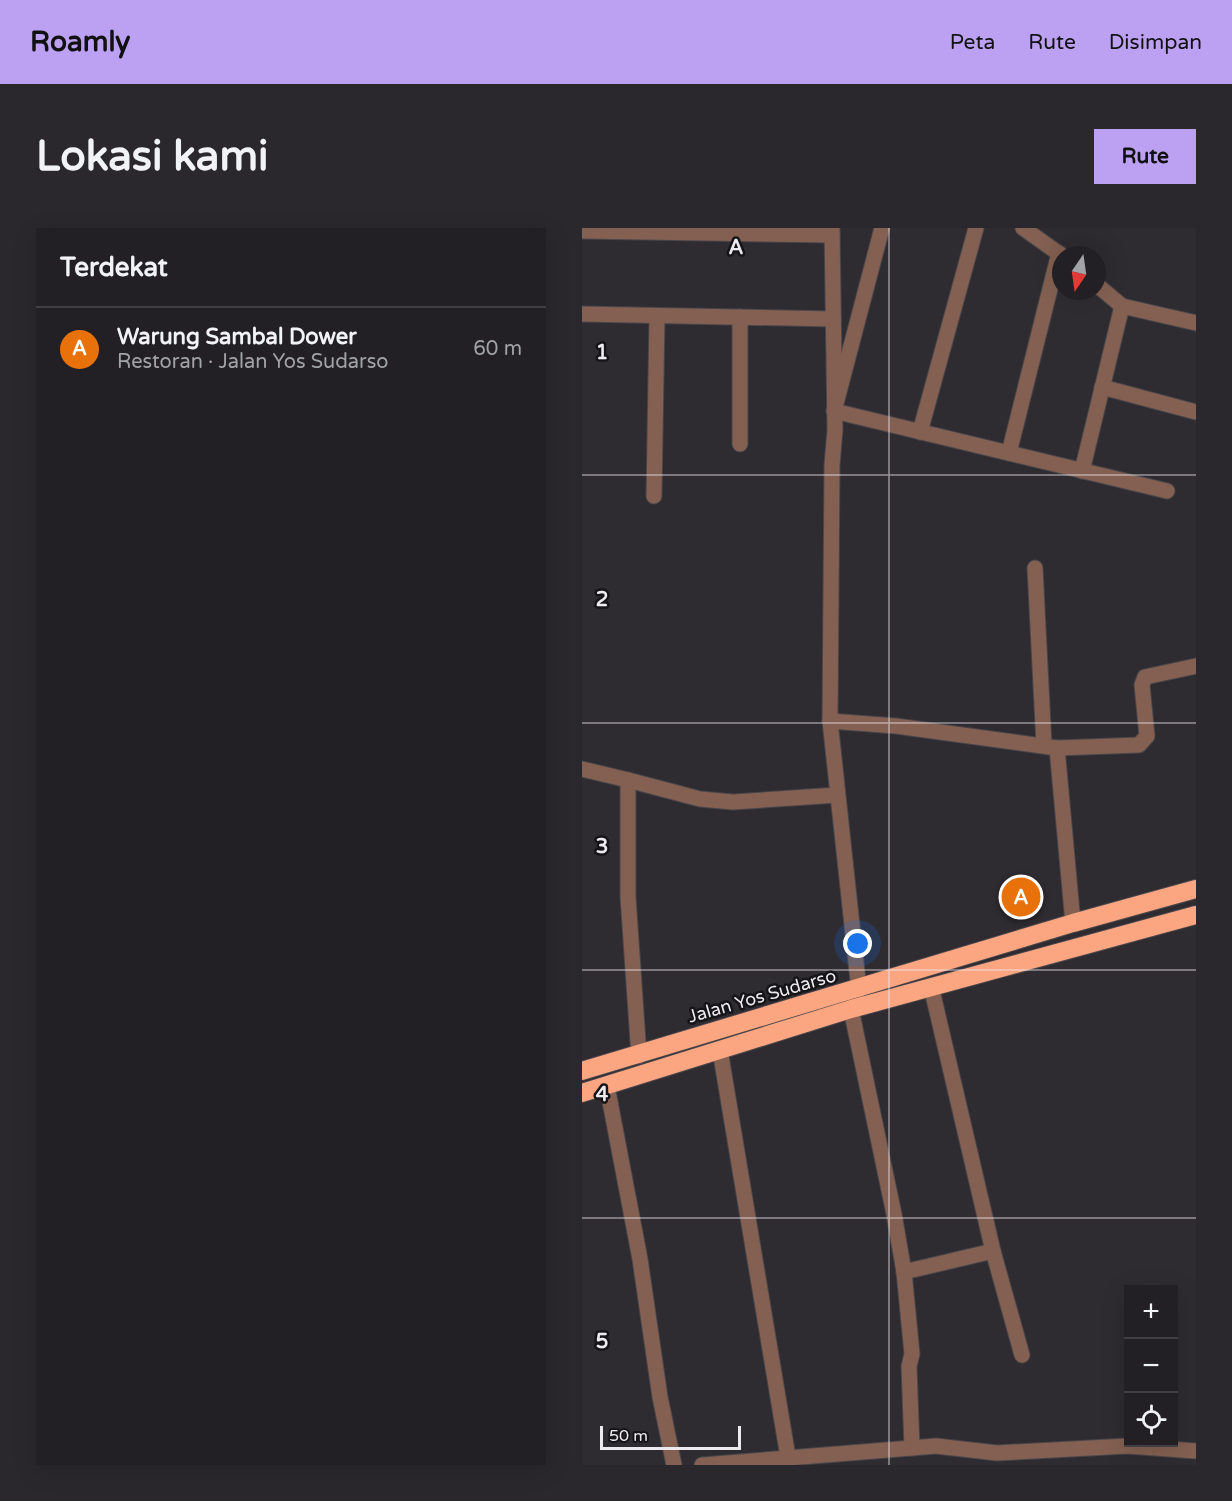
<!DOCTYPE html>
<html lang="id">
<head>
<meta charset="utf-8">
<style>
	:root { --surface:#222025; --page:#2a282d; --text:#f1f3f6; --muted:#a2a3a7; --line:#3f3e42; --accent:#bca0f2 }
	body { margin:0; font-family:"Varela Round",sans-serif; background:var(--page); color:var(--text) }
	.controls { position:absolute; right:18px; bottom:18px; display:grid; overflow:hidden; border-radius:0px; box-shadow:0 6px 24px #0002 }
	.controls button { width:54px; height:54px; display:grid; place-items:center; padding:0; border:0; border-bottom:2px solid var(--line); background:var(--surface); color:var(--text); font:30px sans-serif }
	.compass { position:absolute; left:470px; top:18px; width:54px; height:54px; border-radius:50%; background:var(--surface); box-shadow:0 6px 24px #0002; rotate:193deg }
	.scale { position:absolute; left:18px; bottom:15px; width:141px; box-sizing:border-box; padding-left:6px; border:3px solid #eceaee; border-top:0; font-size:16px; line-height:21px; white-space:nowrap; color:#eceaee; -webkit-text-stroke:4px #151417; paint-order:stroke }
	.you { position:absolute; left:276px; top:716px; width:21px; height:21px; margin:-15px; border:4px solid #fff; border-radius:50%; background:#1a73e8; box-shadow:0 0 0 9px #1a73e833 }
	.badge { display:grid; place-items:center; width:39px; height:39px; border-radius:50%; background:var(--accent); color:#fff; font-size:20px; font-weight:700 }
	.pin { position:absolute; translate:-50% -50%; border:3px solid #fff; box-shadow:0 2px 6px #0006 }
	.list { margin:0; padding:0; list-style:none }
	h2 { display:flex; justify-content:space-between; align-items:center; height:78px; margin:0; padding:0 24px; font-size:26px }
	h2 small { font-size:20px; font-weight:400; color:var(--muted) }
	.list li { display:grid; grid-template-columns:39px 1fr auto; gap:18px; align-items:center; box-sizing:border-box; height:84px; padding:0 24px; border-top:2px solid var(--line) }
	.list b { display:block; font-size:22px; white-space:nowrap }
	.list p { margin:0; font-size:20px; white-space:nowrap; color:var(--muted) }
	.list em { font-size:20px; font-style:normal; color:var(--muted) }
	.icon { flex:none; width:33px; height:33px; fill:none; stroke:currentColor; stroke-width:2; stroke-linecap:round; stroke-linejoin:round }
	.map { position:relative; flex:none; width:614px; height:1237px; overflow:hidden; border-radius:0px }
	header { display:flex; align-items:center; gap:36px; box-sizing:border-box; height:84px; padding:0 30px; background:var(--accent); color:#111 }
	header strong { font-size:28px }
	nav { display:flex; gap:33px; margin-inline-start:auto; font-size:21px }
	.intro { display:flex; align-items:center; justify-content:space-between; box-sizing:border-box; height:144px; padding:0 36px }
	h1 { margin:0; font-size:42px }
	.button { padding:15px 27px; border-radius:0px; background:var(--accent); color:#111; font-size:21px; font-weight:700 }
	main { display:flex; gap:36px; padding:0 36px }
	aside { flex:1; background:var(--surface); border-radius:0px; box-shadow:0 6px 24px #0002 }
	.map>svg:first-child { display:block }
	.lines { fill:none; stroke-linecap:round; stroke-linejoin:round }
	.minor-casing { stroke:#49464b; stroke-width:17 }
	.highway-casing { stroke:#49464b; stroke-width:20 }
	.minor { stroke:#836051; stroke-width:15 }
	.highway { stroke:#fba581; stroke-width:18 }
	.grid { fill:none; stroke:#eceaee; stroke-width:1.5; stroke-opacity:0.55 }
	.labels { text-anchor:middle; stroke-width:5; stroke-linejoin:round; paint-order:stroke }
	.street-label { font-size:18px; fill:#eceaee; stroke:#151417 }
	.grid-label { font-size:20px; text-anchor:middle; font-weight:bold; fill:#eceaee; stroke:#151417; stroke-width:5; stroke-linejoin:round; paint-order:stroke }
</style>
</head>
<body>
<header>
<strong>Roamly</strong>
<nav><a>Peta</a><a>Rute</a><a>Disimpan</a></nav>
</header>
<div class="intro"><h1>Lokasi kami</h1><a class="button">Rute</a></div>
<main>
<aside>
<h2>Terdekat<small></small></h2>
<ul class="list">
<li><span class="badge" style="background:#e8710a">A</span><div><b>Warung Sambal Dower</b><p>Restoran · Jalan Yos Sudarso</p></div><em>60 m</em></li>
</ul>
</aside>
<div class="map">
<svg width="614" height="1237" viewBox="0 0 614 1237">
	<rect width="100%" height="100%" fill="#2e2b31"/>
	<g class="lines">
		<!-- minor casing -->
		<g class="minor-casing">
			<g id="minor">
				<polyline points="250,0 253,202 250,237 248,493 277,762"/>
				<polyline points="300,0 252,183 585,263"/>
				<polyline points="441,0 479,27"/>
				<polyline points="0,3 250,7"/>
				<polyline points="515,57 540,78"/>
				<polyline points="0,86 251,91"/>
				<polyline points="158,89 158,216"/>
				<polyline points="520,159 614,184"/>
				<polyline points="338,204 394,0"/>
				<polyline points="427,225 477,25"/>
				<polyline points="500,243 540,78 614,95"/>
				<polyline points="72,268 75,88"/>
				<polyline points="453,340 462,517"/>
				<polyline points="248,493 314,498 475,520 491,695"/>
				<polyline points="475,520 557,517 565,508 560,457 563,449 614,438"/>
				<polyline points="0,541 46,552 46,669 57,828"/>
				<polyline points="46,552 118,571 151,574 255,567"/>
				<polyline points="269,781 312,986 322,1044 330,1126 327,1138 330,1220"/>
				<polyline points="138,822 206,1229"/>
				<polyline points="25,858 58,1031 78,1169 92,1237"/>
				<polyline points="411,1023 440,1127"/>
				<polyline points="322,1044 411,1023 349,758"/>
				<polyline points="120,1237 354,1218 415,1225 545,1218 614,1223"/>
			</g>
		</g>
		<!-- highway casing -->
		<g class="highway-casing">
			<g id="highway">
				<polyline points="0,843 491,695 614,661"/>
				<polyline points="0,865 269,781 614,687"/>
			</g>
		</g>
		<!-- minor -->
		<use href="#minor" class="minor"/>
		<!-- highway -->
		<use href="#highway" class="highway"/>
	</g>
	<!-- grid -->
	<path class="grid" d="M 307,0 L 307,1237M 0,247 L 614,247M 0,495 L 614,495M 0,742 L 614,742M 0,990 L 614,990"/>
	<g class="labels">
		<!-- street labels -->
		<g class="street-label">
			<text transform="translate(180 768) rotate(-16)" y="6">Jalan Yos Sudarso</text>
		</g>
	</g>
	<g class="grid-label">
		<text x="154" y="26">A</text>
		<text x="20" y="131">1</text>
		<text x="20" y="378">2</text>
		<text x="20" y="625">3</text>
		<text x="20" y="873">4</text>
		<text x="20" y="1120">5</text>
	</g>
</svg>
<div class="controls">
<button>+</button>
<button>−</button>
<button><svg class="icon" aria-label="locate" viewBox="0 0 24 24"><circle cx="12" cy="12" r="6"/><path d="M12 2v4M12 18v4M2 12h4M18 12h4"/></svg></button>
</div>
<svg class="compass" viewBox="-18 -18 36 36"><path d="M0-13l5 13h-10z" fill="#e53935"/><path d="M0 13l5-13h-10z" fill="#a2a3a7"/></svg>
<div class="scale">50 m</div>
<div class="you"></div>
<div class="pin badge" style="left:439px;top:669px;background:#e8710a">A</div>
</div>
</main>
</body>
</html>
